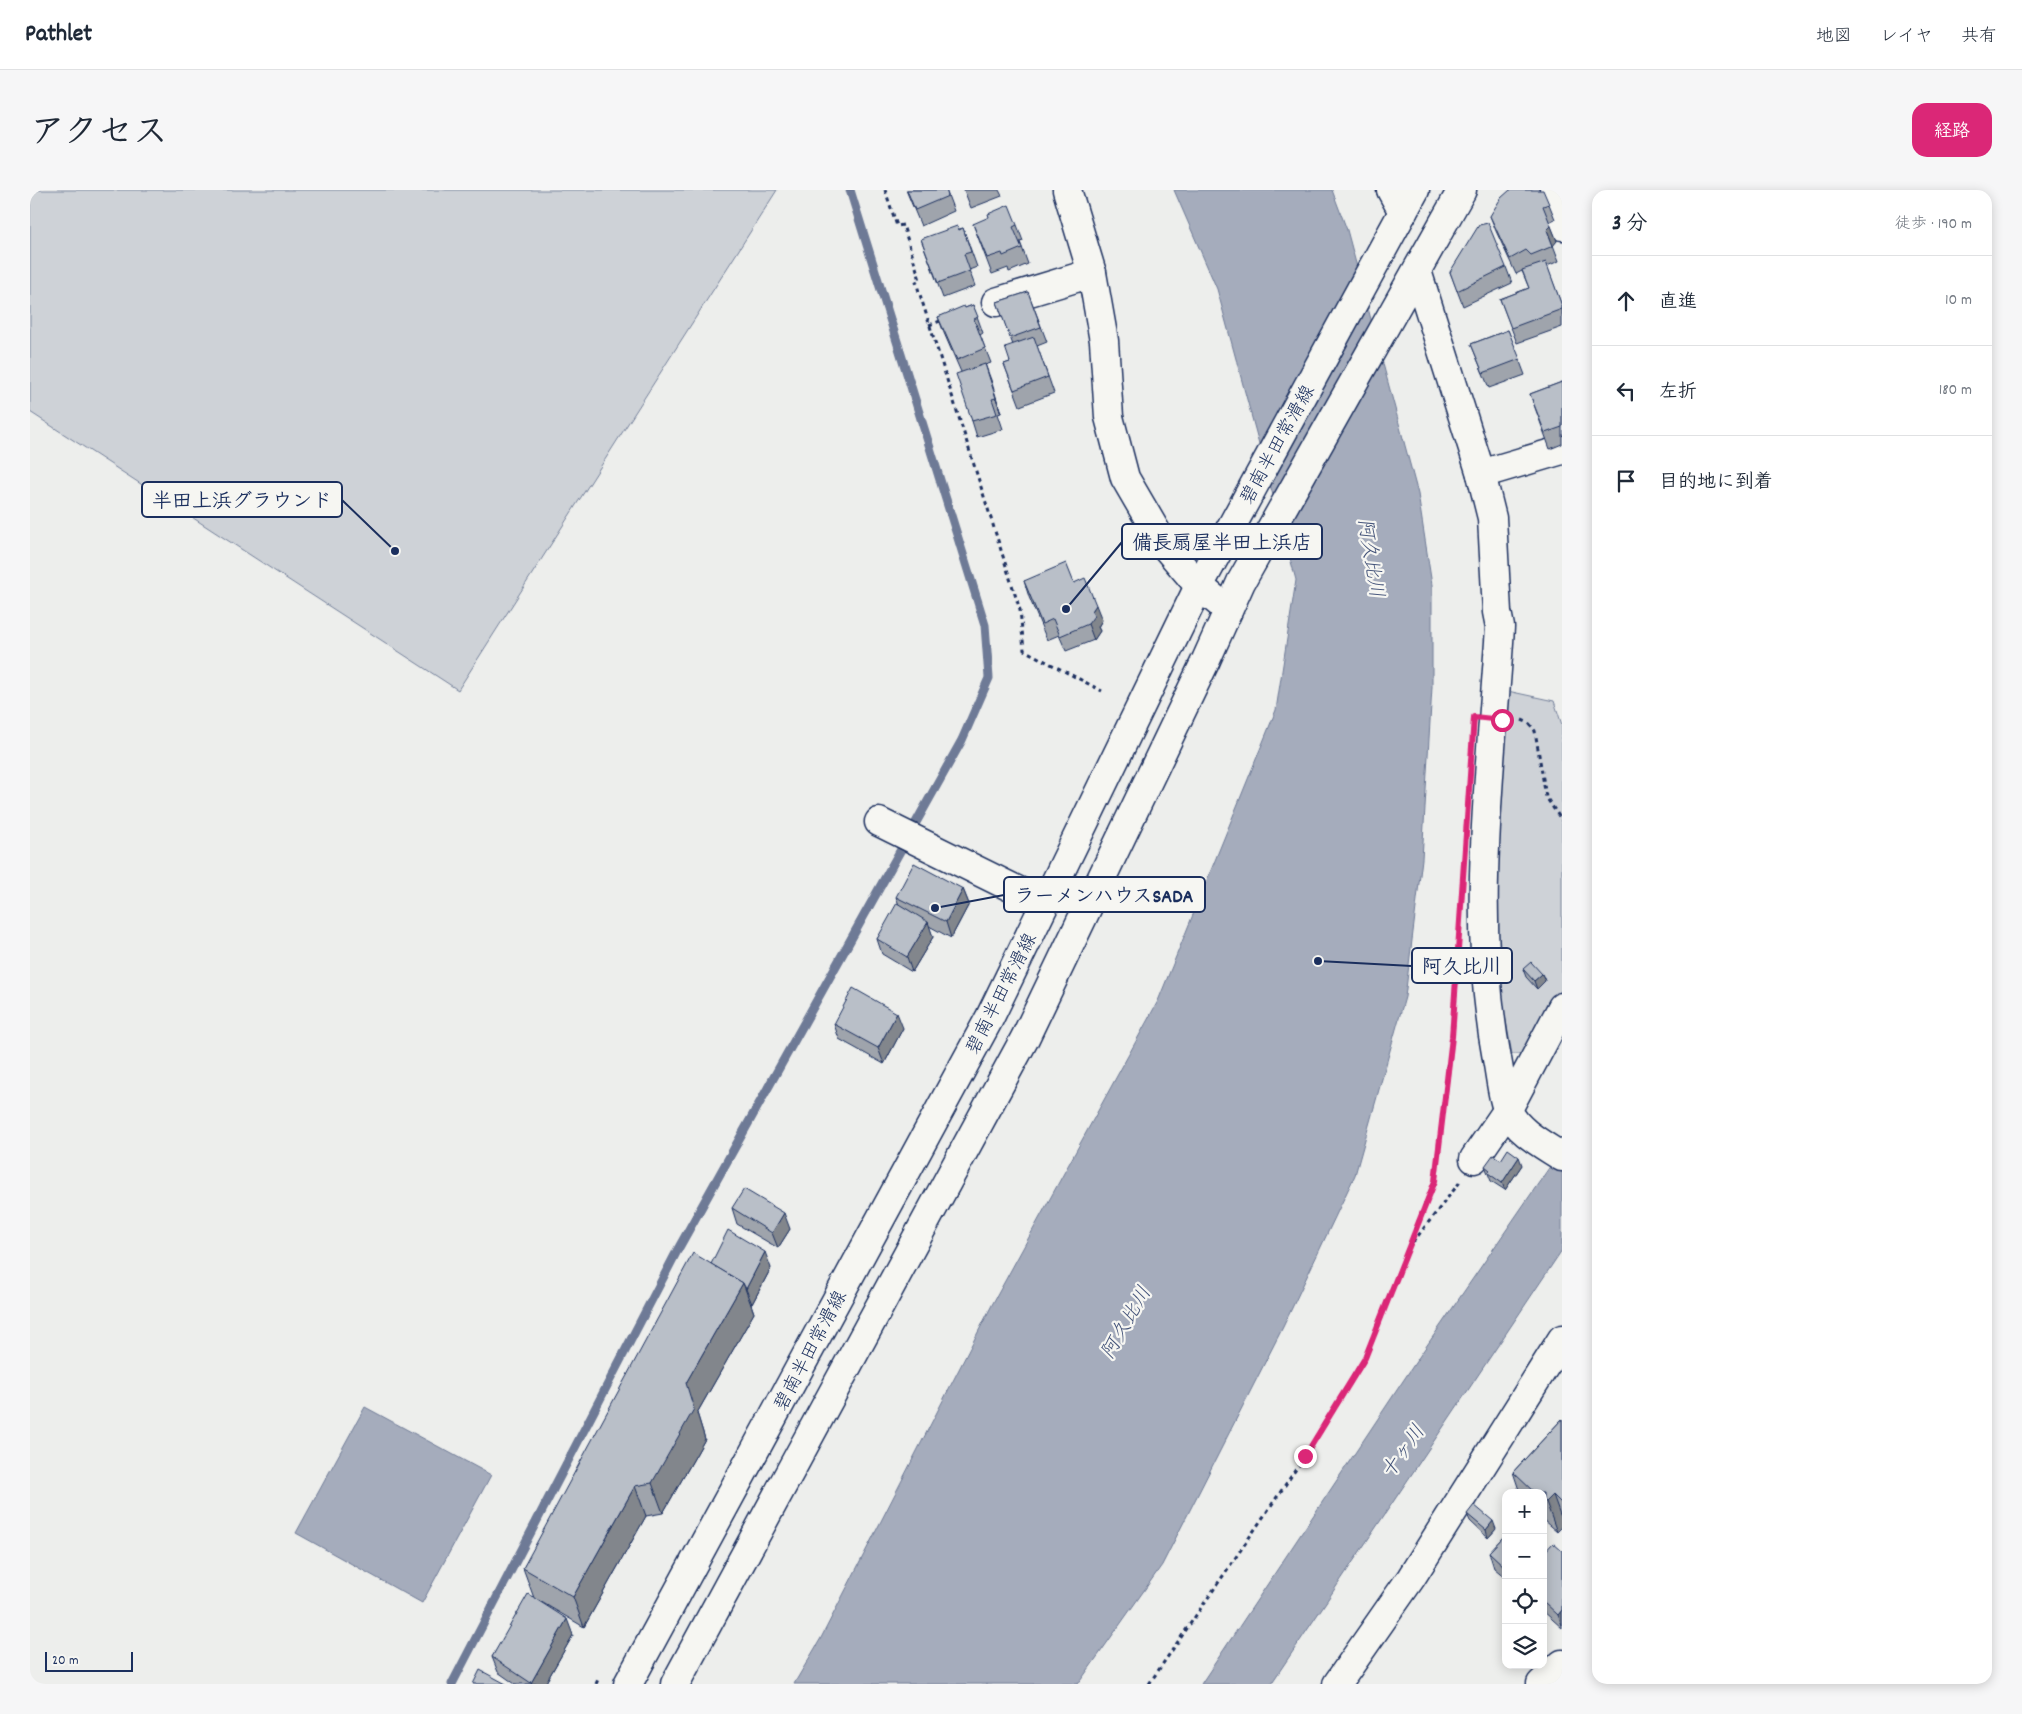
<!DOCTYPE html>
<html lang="ja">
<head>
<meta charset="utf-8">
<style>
	:root { --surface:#fff; --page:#f6f6f7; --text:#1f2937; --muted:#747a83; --line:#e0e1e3; --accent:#db2777 }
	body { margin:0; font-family:Dekko,"Klee One",sans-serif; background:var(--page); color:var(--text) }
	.controls { position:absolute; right:15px; bottom:15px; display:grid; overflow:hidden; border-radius:10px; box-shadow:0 2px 12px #0003 }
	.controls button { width:45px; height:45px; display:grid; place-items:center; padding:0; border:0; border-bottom:1px solid var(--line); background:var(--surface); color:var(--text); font:25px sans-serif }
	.scale { position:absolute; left:15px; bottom:12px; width:88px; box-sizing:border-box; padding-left:5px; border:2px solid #1b2f5e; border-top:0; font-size:14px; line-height:18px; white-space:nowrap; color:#1b2f5e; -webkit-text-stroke:4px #f6f6f2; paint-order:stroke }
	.stop { position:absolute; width:15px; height:15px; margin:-11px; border:4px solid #db2777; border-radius:50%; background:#fff }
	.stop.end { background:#db2777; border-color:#fff; box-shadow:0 1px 5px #0008 }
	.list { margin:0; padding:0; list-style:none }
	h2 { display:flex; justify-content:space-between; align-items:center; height:65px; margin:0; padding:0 20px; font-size:21px }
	h2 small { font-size:16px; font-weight:400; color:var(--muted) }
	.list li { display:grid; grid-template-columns:32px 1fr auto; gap:15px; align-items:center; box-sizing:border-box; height:90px; padding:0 20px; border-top:1px solid var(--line) }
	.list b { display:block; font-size:19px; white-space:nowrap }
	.list em { font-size:16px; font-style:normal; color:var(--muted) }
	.icon { flex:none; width:28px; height:28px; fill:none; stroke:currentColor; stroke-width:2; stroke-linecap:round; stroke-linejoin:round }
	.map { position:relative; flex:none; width:1532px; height:1494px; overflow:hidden; border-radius:15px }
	header { display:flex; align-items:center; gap:30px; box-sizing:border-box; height:70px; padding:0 25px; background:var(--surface); border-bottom:1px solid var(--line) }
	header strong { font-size:24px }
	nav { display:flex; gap:28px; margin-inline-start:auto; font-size:18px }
	.intro { display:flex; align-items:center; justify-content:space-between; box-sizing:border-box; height:120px; padding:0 30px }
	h1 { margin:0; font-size:35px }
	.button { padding:12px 22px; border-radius:15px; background:var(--accent); color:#fff; font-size:18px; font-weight:700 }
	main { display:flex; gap:30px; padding:0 30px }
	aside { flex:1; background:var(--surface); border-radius:15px; box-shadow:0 2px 12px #0003 }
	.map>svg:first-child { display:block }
	.green { fill:#ced2d7; stroke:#74809a }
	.water { fill:#a5acbc; stroke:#6e7a96 }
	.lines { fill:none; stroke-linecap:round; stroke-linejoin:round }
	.stream { stroke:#6e7a96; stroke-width:9 }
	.minor-casing { stroke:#1b2f5e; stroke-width:31 }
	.major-casing { stroke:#1b2f5e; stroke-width:31 }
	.path { stroke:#1b2f5e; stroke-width:3; stroke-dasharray:4 4; stroke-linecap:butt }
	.minor { stroke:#f6f6f2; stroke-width:28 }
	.major { stroke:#f6f6f2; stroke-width:28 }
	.wall { fill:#9fa4ac; stroke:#1b2f5e }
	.shaded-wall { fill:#82868c; stroke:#1b2f5e }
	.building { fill:#b9bfc8; stroke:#1b2f5e }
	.route { stroke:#db2777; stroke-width:6 }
	.labels { text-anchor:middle; stroke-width:4.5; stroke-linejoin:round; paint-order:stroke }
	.street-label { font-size:19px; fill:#1b2f5e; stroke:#f6f6f2 }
	.water-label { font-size:20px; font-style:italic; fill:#44547a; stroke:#f6f6f2 }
	.leader { fill:none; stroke:#1b2f5e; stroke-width:2 }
	.callout-dot { fill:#1b2f5e; stroke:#f6f6f2; stroke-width:2 }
	.callout { fill:#f6f6f2; stroke:#1b2f5e; stroke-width:2 }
	.callout-label { font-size:20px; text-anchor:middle; font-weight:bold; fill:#1b2f5e }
</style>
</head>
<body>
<header>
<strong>Pathlet</strong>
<nav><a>地図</a><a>レイヤ</a><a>共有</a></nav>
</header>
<div class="intro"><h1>アクセス</h1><a class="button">経路</a></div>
<main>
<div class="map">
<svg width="1532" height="1494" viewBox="0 0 1532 1494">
	<rect width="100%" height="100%" fill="#edeeec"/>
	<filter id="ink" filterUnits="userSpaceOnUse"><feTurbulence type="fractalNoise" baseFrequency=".02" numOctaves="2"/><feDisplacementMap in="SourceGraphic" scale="10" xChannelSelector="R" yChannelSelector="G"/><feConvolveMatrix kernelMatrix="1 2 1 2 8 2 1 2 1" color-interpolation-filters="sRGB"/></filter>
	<g filter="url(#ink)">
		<!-- green -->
		<g class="green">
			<polygon points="0,0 747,0 428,500 0,222"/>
			<polygon points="1473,500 1524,511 1532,535 1532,799 1492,864 1482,864 1467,782 1463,663"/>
		</g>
		<!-- water -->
		<g class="water">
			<polygon points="1144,0 1302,0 1317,40 1388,304 1402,395 1402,497 1392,669 1375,807 1325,985 1253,1137 1132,1375 1048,1494 764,1494 791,1448 963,1113 1128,811 1246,520 1266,390 1187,99"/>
			<polygon points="1532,959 1532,1060 1241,1494 1171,1494 1391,1164"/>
			<polygon points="335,1217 461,1285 392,1413 266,1343"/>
		</g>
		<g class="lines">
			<!-- stream -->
			<polyline class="stream" points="422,1494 647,1061 932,550 959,488 955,435 820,0"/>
			<!-- minor casing -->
			<g class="minor-casing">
				<g id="minor">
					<polyline points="1037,0 1062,83 1074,151 1079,227 1095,288 1134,355 1169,396 1198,420"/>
					<polyline points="1361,0 1373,22"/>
					<polyline points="1524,0 1532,36"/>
					<path d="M 1387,81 L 1451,284 L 1462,328 L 1467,422 L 1470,437 C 1461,580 1440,727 1467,869 C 1470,883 1472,909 1478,921 C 1488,942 1514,955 1532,967"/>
					<polyline points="966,112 1062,83"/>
					<polyline points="1451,284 1532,260"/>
					<polyline points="849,632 1015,714"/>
					<polyline points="1444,969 1477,921 1532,817"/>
					<polyline points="1307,1494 1381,1388 1532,1149"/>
					<polyline points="1511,1494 1532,1474"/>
				</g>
			</g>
			<!-- major casing -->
			<g class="major-casing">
				<g id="major">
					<polyline points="598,1494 959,829 1169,396 1385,0"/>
					<polyline points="645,1494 995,848 1176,470 1211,392 1432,0"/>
				</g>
			</g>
			<!-- path -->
			<g class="path">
				<polyline points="855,0 867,36 873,35 890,90 886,92 990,420 994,460 1072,501"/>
				<polyline points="899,135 913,130"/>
				<polyline points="1492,530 1499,533 1505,541 1516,607 1532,631"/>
				<polyline points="1383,1052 1430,992"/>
				<polyline points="566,1494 569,1487"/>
				<polyline points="1119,1494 1275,1266 1335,1168 1405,991 1422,847 1426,792"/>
			</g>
			<!-- minor -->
			<use href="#minor" class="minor"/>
			<!-- major -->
			<use href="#major" class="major"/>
		</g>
		<!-- wall -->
		<g class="wall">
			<polygon points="876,0 916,0 924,21 891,36"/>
			<polygon points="934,0 969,0 972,6 941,18"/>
			<polygon points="1519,14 1525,29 1519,32 1527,51 1523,55 1529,71 1517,76 1532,116 1532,137 1487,153 1470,109 1499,98 1492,81 1486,84 1466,41 1460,26"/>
			<polygon points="943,34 987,35 993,51 990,52 998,74 979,82 978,78 962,84"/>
			<polygon points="933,38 947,77 939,80 945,96 913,108 891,49"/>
			<polygon points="1476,77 1482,93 1433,116 1420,82"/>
			<polygon points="998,102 1017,152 1007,156 1024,203 990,216 974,174 980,172 983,155 967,112"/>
			<polygon points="943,115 953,143 950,145 961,173 955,175 971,223 968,224 973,239 947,247 942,231 931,182 914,143 908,127 935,118"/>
			<polygon points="1478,140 1495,185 1459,198 1441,154"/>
			<polygon points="1532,192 1532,254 1520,259 1500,204"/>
			<polygon points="994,391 1044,393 1072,430 1068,437 1070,441 1064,450 1036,461 1029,445 1017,450 999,407"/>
			<polygon points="933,699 939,714 921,748 899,736 903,747 882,782 852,764 847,749 869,715 866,707"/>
			<polygon points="1493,779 1512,784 1515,791 1507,799 1496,787"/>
			<polygon points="804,834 873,838 854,874 809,849"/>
			<polygon points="1471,970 1492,975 1475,1000 1461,991 1455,976"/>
			<polygon points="702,1018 760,1039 748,1058 707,1034"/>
			<polygon points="681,1074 741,1078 722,1114 721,1114 724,1123 667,1223 675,1249 633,1323 616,1326 554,1437 508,1410 543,1445 515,1494 485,1494 468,1482 462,1467 504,1408 493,1378"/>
			<polygon points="1532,1229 1532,1337 1527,1342 1513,1330 1513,1303 1490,1303 1483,1282"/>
			<polygon points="1437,1324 1466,1339 1458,1348 1440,1331"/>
			<polygon points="1476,1344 1476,1388 1464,1378 1459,1362"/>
			<polygon points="1513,1361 1514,1363 1532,1361 1532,1438 1513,1421"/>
		</g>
		<!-- shaded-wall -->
		<g class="shaded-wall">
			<polygon points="1521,36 1527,51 1523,56 1517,40"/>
			<polygon points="955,174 961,190 971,223 966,208"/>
			<polygon points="1066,415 1072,430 1068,437 1070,441 1064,450 1058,434 1062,421"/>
			<polygon points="933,699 939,714 921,748 916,732"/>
			<polygon points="898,732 903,747 882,782 877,767"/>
			<polygon points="1512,784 1515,791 1507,799 1504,791"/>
			<polygon points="867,823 873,838 854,874 848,858"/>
			<polygon points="1489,967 1492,975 1475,1000 1472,993"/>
			<polygon points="754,1023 760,1039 748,1058 742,1043"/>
			<polygon points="735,1062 741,1078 722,1114 716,1099"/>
			<polygon points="713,1093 724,1123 667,1223 675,1249 633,1323 622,1293 656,1193"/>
			<polygon points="605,1296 616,1326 554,1437 543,1407"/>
			<polygon points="1523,1305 1532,1330 1532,1337 1527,1342 1516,1312"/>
			<polygon points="1463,1331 1466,1339 1458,1348 1456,1340"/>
			<polygon points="1532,1420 1532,1435 1528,1425"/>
			<polygon points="537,1429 543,1445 515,1494 502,1494 501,1493"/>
		</g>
		<!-- building -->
		<g class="building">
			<polygon points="877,0 916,0 918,6 885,20"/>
			<polygon points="1480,0 1513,0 1519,14 1513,16 1521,36 1517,40 1523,56 1501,65 1496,60 1480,69 1460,26 1471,8"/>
			<polygon points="979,15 987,35 983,37 992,58 973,66 972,63 957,68 943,34 959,27 958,24"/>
			<polygon points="1458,33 1476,77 1427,101 1420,82 1449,35"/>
			<polygon points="927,36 929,40 933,38 941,62 934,64 940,81 908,93 891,49"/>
			<polygon points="1516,72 1532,116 1532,119 1481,138 1470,109 1499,98 1492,80"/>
			<polygon points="998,102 1011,137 980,148 967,112"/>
			<polygon points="943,115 948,127 944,129 955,158 927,170 908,127 934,116 935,118"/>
			<polygon points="1478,140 1490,169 1453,183 1441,154"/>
			<polygon points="1004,147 1018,187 984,200 974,174 980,172 975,157"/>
			<polygon points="955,174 966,208 962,209 967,224 942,231 926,184"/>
			<polygon points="1532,192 1532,237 1515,243 1500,204"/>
			<polygon points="1036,373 1044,393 1055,388 1066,415 1062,421 1064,426 1058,434 1030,446 1023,429 1012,434 994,391"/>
			<polygon points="884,673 933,699 916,732 866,707"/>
			<polygon points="867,713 898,732 877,767 847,749"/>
			<polygon points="1501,772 1512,784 1504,791 1493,779"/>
			<polygon points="823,798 867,823 848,858 804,834"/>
			<polygon points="1478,959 1489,967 1472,993 1458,983 1460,980 1455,976 1463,965 1471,970"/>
			<polygon points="714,999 754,1023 742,1043 702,1018"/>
			<polygon points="698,1040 735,1062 716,1099 713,1093 681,1074"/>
			<polygon points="663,1063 713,1093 656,1193 664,1219 622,1293 605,1296 543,1407 493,1378"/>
			<polygon points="1532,1229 1532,1314 1523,1305 1516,1312 1513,1310 1513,1303 1505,1303 1483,1282"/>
			<polygon points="1444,1315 1463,1331 1456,1340 1437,1324"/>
			<polygon points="1476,1344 1476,1378 1459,1362"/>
			<polygon points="1523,1353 1532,1361 1532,1420 1528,1425 1513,1411 1513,1364"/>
			<polygon points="498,1404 537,1429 501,1493 462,1467"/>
			<polygon points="450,1480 476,1494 443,1494"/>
		</g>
	</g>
	<g class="lines" filter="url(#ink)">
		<!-- route -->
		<polyline class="route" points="1275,1266 1335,1168 1405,991 1422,847 1444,527 1472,530"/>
	</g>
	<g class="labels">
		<!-- street labels -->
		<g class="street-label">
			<text transform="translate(1246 254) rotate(-61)" y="7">碧南半田常滑線</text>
			<text transform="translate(970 803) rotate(-63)" y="7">碧南半田常滑線</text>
			<text transform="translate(779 1160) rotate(-62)" y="7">碧南半田常滑線</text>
		</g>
		<!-- water labels -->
		<g class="water-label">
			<text transform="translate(1342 368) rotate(81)" y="7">阿久比川</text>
			<text transform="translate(1095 1132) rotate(-60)" y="7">阿久比川</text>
			<text transform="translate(1372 1261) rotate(-55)" y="7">十ヶ川</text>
		</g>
	</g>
	<!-- callouts -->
	<path class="leader" d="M365 361L312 310M1036 419L1092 352M905 718L974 705M1288 771L1382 776"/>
	<g class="callout-dot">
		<circle cx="365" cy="361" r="5"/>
		<circle cx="1036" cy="419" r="5"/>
		<circle cx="905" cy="718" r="5"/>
		<circle cx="1288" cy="771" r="5"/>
	</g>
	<g class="callout">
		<rect x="112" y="292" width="200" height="35" rx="5"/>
		<rect x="1092" y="334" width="200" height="35" rx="5"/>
		<rect x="974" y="687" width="201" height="35" rx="5"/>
		<rect x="1382" y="758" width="100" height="35" rx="5"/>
	</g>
	<g class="callout-label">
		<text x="212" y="317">半田上浜グラウンド</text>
		<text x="1192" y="359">備長扇屋半田上浜店</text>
		<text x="1074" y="712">ラーメンハウスSADA</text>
		<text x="1432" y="783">阿久比川</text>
	</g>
</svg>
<div class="controls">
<button>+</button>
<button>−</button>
<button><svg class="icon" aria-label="locate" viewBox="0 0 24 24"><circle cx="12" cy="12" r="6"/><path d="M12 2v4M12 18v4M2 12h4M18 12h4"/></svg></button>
<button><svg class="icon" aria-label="layers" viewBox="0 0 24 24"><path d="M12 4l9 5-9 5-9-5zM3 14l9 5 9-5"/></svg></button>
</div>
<div class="scale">20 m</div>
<div class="stop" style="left:1472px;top:530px"></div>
<div class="stop end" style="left:1275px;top:1266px"></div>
</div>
<aside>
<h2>3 分<small>徒歩 · 190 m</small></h2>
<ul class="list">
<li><svg class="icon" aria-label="ahead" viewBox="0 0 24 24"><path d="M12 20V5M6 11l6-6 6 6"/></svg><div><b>直進</b></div><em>10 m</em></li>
<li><svg class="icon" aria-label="left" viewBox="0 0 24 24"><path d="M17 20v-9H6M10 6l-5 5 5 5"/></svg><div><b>左折</b></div><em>180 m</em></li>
<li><svg class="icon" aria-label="arrive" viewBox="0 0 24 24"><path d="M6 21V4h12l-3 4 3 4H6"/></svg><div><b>目的地に到着</b></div></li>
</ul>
</aside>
</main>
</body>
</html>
